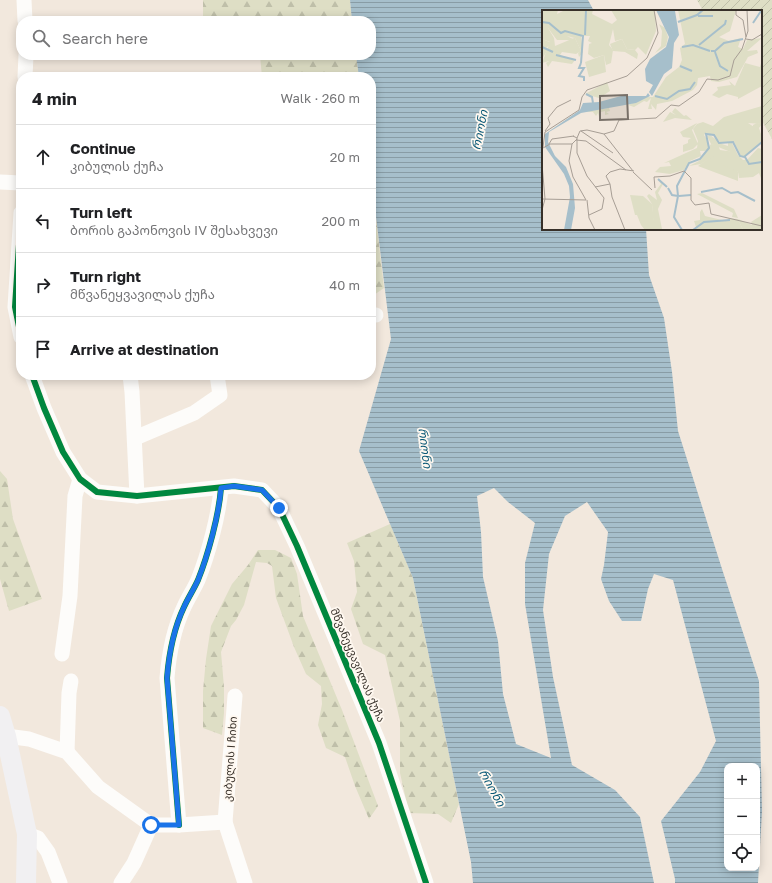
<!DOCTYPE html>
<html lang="en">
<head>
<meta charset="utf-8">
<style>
	:root { --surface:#fff; --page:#f2f2f2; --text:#202124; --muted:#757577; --line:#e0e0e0 }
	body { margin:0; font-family:"Golos Text","Noto Sans Georgian",sans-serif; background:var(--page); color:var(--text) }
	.controls { position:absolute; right:12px; bottom:12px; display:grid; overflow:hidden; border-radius:8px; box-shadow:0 2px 10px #0003 }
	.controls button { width:36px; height:36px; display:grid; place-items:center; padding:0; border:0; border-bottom:1px solid var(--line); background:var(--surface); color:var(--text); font:20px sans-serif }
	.stop { position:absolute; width:12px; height:12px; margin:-9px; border:3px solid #1a73e8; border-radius:50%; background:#fff }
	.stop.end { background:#1a73e8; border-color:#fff; box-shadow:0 1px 4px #0008 }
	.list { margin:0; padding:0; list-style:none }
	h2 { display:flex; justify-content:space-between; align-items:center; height:52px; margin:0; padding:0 16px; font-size:17px }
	h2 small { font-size:13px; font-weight:400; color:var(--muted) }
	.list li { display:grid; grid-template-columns:26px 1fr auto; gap:12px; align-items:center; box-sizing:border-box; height:64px; padding:0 16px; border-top:1px solid var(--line) }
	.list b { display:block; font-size:15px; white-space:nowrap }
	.list p { margin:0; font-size:13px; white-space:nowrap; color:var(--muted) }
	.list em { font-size:13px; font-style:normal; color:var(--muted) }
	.icon { flex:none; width:22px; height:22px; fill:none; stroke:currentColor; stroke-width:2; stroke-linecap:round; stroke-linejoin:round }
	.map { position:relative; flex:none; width:772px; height:883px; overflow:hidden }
	.search { position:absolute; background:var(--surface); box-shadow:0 2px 10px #0003; left:16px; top:16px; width:360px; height:44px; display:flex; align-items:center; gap:10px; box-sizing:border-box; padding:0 14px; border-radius:16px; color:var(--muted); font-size:15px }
	.panel { position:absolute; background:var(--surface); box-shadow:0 2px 10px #0003; left:16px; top:72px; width:360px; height:308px; border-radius:16px }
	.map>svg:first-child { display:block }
	.forest { fill:url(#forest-firs) }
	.garden { fill:url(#garden-furrows) }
	.water { fill:url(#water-rules); fill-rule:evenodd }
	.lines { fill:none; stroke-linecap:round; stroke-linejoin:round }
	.minor { stroke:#fdfcfa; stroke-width:15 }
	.major { stroke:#f1f0f2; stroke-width:20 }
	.cycleway-casing { stroke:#fff8f0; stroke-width:8 }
	.cycleway { stroke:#00873e; stroke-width:6 }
	.route { stroke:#1a73e8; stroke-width:5 }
	.labels { text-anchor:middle; stroke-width:3.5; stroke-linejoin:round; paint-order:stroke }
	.street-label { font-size:11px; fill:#373029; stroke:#fff8f0 }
	.water-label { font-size:12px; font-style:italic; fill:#095876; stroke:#fff8f0 }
	.inset-river { fill:none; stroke:#a6bfcb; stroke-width:2 }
	.inset-road { fill:none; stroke:#a79e95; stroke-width:1 }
	.view { fill:#787068; fill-opacity:0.15; stroke:#787068; stroke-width:2 }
	.inset-edge { fill:none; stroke:#373029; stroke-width:2 }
</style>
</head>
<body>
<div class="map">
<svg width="772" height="883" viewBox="0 0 772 883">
	<defs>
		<pattern id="forest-firs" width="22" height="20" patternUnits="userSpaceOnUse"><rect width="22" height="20" fill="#dedec5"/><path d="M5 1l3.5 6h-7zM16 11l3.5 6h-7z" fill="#bfbfa9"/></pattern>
		<pattern id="garden-furrows" width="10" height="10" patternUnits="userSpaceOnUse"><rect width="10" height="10" fill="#dedec5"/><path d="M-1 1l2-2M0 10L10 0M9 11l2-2" fill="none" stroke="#bfbfa9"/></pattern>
		<pattern id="water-rules" width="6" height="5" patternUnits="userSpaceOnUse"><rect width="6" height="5" fill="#a6bfcb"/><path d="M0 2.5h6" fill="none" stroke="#889ca5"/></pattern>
	</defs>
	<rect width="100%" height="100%" fill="#f2e8dd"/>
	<!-- forest -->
	<g class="forest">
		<polygon points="203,0 350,0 352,21 203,21"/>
		<polygon points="260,55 356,55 359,77 262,77"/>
		<polygon points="371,176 384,288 371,297"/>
		<polygon points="0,471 7,479 13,519 42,599 9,611 0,579"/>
		<polygon points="390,524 413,578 459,804 451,823 438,814 409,813 400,773 400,721 385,655 363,644 351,609 357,592 354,561 347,543"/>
		<polygon points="258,550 275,550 291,558 297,574 303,616 342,710 378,806 369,819 355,786 345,757 326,748 318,725 322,704 321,686 306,674 294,647 276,598 272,566 267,563 256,562 244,605 236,620 231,626 221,652 224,687 224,713 222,735 203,728 203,691 206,659 211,626 232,584 248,565"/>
	</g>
	<!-- garden -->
	<polygon class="garden" points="697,0 772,0 772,139 761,119 761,11 703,11"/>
	<!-- water -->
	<path class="water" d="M 350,0 L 588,0 L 594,11 L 543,11 L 543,229 L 646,229 L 649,275 L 664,318 L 672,372 L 678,431 L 723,572 L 759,681 L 762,811 L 758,883 L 675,883 L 675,879 L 661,821 L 700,772 L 716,741 L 673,580 L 654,574 L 648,589 L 641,621 L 622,621 L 609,601 L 601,579 L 604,565 L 608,532 L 587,502 L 565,516 L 549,554 L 543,610 L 553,677 L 572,765 L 615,790 L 640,817 L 654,883 L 473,883 L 471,862 L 413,578 L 359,451 L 391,339 L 371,176 L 371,77 L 359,77 L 356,55 L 371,55 L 371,21 L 352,21 ZM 494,488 L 508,502 L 535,523 L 525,563 L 525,604 L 551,758 L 516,744 L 503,694 L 498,641 L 483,577 L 481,532 L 477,496 ZM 727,766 L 757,766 L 757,868 L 727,868 Z"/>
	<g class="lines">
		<!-- minor -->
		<g class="minor">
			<polyline points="24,0 25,21"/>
			<polyline points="25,77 26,55"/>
			<polyline points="0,182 21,183"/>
			<polyline points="21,213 15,307 21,337"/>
			<polyline points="371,314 376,315"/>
			<polyline points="32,375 44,408 63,452 80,479 97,492 137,496 234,486 262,490 279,508 297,546 379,743 426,883"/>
			<polyline points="130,375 132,392 137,496"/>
			<polyline points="135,438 194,413 220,395 217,375"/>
			<polyline points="62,654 70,596 75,496 80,479"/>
			<polyline points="235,696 225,822 245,883"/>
			<polyline points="6,736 29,739 67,752 98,787 151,825 179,825 225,822"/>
			<polyline points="67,752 69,693 71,681"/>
			<path d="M 179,825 L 167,678 C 169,653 173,630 184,607 C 188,598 194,589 198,580 C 208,555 219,515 221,488"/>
			<polyline points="27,834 38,838 48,852 60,883"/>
			<polyline points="121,883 134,863 151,825"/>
		</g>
		<!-- major -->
		<polyline class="major" points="0,716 6,736 27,834 26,883"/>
		<!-- cycleway casing -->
		<g class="cycleway-casing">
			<g id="cycleway">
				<polyline points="21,213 15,307 21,337"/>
				<polyline points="32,375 44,408 63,452 80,479 97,492 137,496 234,486 262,490 279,508 297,546 379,743 426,883"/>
				<path d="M 179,825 L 167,678 C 169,653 173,630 184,607 C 188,598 194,589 198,580 C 208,555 219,515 221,488"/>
			</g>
		</g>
		<!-- cycleway -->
		<use href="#cycleway" class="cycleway"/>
	</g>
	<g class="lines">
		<!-- route -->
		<path class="route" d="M 151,825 L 179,825 L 167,678 C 169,653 173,630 184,607 C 188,598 194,589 198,580 C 208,555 219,515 221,488 L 234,486 L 262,490 L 279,508"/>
	</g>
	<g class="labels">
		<!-- street labels -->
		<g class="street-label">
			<text transform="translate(358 665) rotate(67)" y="4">მწვანეყვავილას ქუჩა</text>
			<text transform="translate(230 759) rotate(-86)" y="4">კიბულის I ჩიხი</text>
		</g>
		<!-- water labels -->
		<g class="water-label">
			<text transform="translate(480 130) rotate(-79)" y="4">რიონი</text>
			<text transform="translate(425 448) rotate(83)" y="4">რიონი</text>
			<text transform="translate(492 788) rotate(61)" y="4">რიონი</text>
		</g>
	</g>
	<!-- overview -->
	<g transform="translate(542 10)">
		<rect width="220" height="220" fill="#f2e8dd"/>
		<path d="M 117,14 L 123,18 L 126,27 L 124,36 L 113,43 L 119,36 L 120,21 ZM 0,18 L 6,18 L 12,28 L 13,36 L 32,28 L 24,26 L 33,28 L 39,41 L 34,44 L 20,42 L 18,45 L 33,50 L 30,54 L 10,51 L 6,57 L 4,53 L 7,51 L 0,53 L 8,32 L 0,29 ZM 80,29 L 85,39 L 93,40 L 96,44 L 95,49 L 83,42 L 71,41 L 68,34 ZM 62,45 L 64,62 L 47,67 L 43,52 ZM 220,50 L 220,76 L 196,89 L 196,87 L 185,84 L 177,88 L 170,85 L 176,80 L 175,77 L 189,75 L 187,71 L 193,76 L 203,53 L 218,57 ZM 220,96 L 220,114 L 206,113 L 212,117 L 214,126 L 220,127 L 220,131 L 203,147 L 199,146 L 192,132 L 178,132 L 172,125 L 164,123 L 162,125 L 167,133 L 167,138 L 163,141 L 158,141 L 159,146 L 148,151 L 142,160 L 128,164 L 113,162 L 118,157 L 129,156 L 127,152 L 122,153 L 155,138 L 156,131 L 151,119 L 155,114 L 161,112 L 171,116 L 182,107 ZM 155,113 L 150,120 L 156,134 L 151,139 L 141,142 L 141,135 L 146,133 L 146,130 L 149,128 L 141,127 L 138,122 ZM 168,125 L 180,134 L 186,136 L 186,133 L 190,133 L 196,145 L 169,134 L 165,126 ZM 216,138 L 220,139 L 219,154 L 205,154 L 199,150 L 205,150 ZM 173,144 L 196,162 L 196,171 L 156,156 ZM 160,183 L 192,199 L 196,208 L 190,207 L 191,203 L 155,184 ZM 220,205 L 220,220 L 201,220 L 196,209 L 210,215 L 209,212 Z" fill="#dedec5"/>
		<path d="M 0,0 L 16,0 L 15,4 L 23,0 L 51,0 L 50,4 L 70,14 L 75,10 L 69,0 L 113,0 L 114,21 L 104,45 L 96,37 L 93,40 L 85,39 L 80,29 L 73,31 L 71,19 L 67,35 L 71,40 L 69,53 L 64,55 L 62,45 L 52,48 L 46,44 L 47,34 L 50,33 L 46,31 L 48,26 L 39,26 L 41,42 L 37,47 L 36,43 L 39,41 L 33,28 L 25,26 L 33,30 L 15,30 L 6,18 L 0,18 ZM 136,0 L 194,0 L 188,21 L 177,27 L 187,31 L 199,28 L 196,37 L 201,39 L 205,30 L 220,28 L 205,41 L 215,40 L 216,43 L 206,47 L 195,67 L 177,72 L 169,71 L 168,66 L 156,68 L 155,75 L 151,80 L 130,91 L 115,94 L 114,100 L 109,94 L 110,99 L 106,99 L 109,88 L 105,92 L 102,91 L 92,97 L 86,95 L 104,87 L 111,87 L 124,67 L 137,57 L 140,50 L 138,38 L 143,34 ZM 0,29 L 10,33 L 4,38 L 11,42 L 9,44 L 5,41 L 0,49 ZM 67,98 L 68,101 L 64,102 L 67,104 L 63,105 L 63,101 L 59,102 L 57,107 L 56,103 L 54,106 L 51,102 L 41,102 ZM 133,98 L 142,106 L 144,105 L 150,110 L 133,108 L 121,112 L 128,102 L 134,105 L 130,102 ZM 215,113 L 220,114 L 217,118 L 220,127 L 213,127 L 211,123 L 211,115 ZM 169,134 L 176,135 L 178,140 L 193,142 L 205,154 L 220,153 L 220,171 L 217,163 L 211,167 L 197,168 L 196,162 L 181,155 L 173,145 L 159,154 L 147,156 L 157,151 ZM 116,170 L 121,174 L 116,183 L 120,190 L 116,199 L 120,219 L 112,220 L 110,194 L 105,186 L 107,184 L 115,190 L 113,182 L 119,174 ZM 160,199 L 163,206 L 184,211 L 187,208 L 196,209 L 201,220 L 155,220 L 152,211 L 158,210 L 158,202 Z" fill="#dedec5"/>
		<path d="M 143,65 L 151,70 L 149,75 L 145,76 L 142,70 L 130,74 L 131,69 ZM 88,185 L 101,186 L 110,194 L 113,220 L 103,220 L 99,215 L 95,205 L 93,205 Z" fill="#dedec5"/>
		<path d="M 65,72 L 68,81 L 57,88 L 43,84 Z" fill="#dedec5"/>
		<path d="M 114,0 L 133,1 L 137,25 L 132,33 L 130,58 L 122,64 L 110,86 L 107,82 L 111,75 L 104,71 L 103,59 L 108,49 L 124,37 L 127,27 ZM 106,83 L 108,86 L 94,93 L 39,103 L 7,122 L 6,132 L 13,146 L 24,157 L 31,174 L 33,198 L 29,220 L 22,220 L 28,187 L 27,176 L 22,164 L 3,137 L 3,124 L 38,100 L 41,93 L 57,92 L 79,86 L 104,86 Z" fill="#a6bfcb"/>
		<path class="inset-river" d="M 156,6 L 171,6M 0,12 L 7,13 L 19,23 L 23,21 L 41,26 L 39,53M 136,12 L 155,5 L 161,0M 211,13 L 219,1M 43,25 L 44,0M 157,35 L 183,14 L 184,10M 0,37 L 11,42M 140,37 L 151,35 L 168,41M 169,41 L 173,41 L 182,33 L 201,29M 173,42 L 178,56 L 186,61M 14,45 L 34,50M 39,53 L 37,58 L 42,58 L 37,66 L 42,67 L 42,71M 138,56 L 150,61M 44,84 L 50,87 L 51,93M 113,86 L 125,89 L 137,81 L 148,79 L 153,72M 203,147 L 207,154 L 220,152M 116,169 L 125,177M 126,178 L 130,185 L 136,186M 159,182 L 180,178 L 189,183 L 196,182 L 213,191M 137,186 L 149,185M 140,220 L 132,207 L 136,186 L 135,176 L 147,153 L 158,149 L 167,138 L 164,124 L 172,125 L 177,133 L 191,132 L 198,146 L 202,147 L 220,132M 151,220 L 162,212 L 188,210"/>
		<path class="inset-road" d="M 194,0 L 194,5 L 201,10 L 204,27M 204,29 L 210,30 L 220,24M 3,121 L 8,114 L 6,108 L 15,97 L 29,90M 39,121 L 71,143M 62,124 L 91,161M 31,126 L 35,128 L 35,143 L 45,166 L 62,188 L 60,199 L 47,205M 35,128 L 38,121 L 45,120 L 62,124 L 72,121 L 77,110 L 114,108 L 129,95 L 137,96 L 157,82 L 165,69 L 176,70 L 188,66 L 192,50 L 200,39 L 206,21 L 205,0M 35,129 L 30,134 L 27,151 L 31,167 L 44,190M 34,130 L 44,131 L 84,160M 7,134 L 10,129 L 32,126M 1,137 L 3,122 L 37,100 L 40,87 L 45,80 L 85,66 L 105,48 L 116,23 L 112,0M 1,138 L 8,134 L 30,134M 0,154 L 3,189 L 0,200M 91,162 L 110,180M 68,174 L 70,187 L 83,220M 53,177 L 68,174 L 64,166 L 68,162 L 78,159 L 92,161M 113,178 L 112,167 L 128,166 L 142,161 L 149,168 L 149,190 L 153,195 L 167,193 L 169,204 L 220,216M 0,189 L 44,190M 45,190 L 47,208 L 53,220"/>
		<path class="view" d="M 85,85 L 86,109 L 58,110 L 58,86 Z"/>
		<rect width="220" height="220" class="inset-edge"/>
	</g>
</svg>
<div class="controls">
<button>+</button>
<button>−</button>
<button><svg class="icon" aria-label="locate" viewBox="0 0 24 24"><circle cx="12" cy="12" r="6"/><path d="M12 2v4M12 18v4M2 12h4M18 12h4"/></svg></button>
</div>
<div class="stop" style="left:151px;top:825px"></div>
<div class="stop end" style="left:279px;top:508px"></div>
<div class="search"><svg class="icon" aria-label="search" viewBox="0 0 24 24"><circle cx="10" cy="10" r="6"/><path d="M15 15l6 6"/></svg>Search here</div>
<section class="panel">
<h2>4 min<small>Walk · 260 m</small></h2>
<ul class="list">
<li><svg class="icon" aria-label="ahead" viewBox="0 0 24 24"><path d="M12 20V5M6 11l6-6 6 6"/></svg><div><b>Continue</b><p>კიბულის ქუჩა</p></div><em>20 m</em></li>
<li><svg class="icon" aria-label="left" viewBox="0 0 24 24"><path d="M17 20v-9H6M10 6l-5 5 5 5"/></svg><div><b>Turn left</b><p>ბორის გაპონოვის IV შესახვევი</p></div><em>200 m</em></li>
<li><svg class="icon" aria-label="right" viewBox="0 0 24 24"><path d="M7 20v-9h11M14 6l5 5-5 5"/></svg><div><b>Turn right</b><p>მწვანეყვავილას ქუჩა</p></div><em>40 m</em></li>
<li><svg class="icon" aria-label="arrive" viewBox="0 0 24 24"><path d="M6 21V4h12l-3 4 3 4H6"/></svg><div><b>Arrive at destination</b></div></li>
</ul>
</section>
</div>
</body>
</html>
